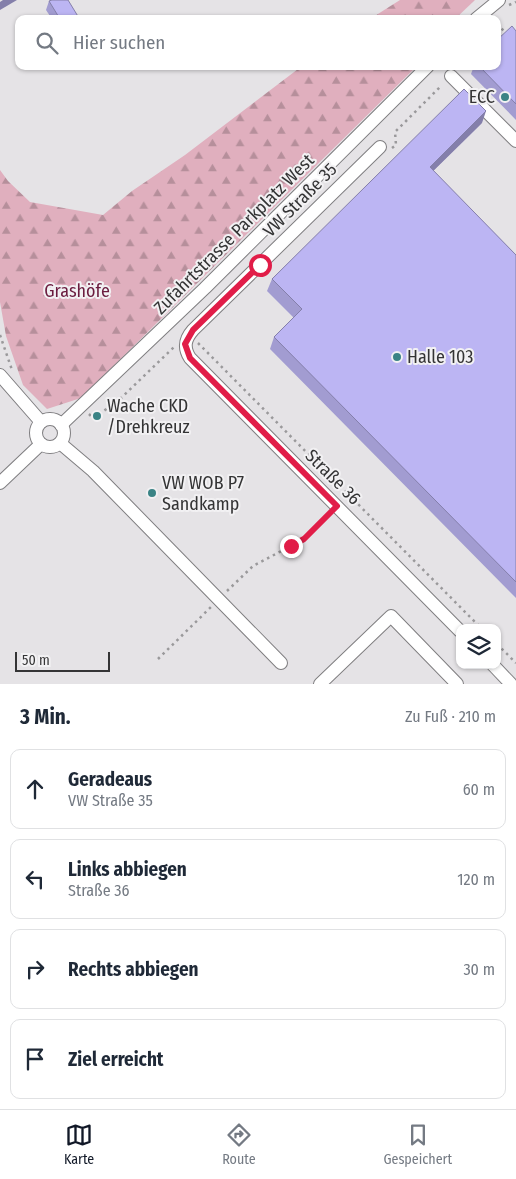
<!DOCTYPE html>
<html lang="de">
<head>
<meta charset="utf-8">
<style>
	:root { --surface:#fff; --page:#f2f2f3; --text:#1f2937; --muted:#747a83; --line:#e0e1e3; --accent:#111827 }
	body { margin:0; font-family:"Fira Sans Condensed",sans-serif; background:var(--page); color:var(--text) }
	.controls { position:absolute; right:15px; bottom:15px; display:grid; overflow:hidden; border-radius:10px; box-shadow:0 1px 4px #0004 }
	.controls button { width:45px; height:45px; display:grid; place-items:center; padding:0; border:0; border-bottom:1px solid var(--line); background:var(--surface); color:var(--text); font:25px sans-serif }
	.scale { position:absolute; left:15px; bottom:12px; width:95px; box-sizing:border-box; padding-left:5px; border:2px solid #343435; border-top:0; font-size:14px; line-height:18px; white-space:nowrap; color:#343435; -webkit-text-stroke:4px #f2f1f3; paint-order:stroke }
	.stop { position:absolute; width:15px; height:15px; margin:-11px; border:4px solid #e11d48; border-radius:50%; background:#fff }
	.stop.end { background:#e11d48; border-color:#fff; box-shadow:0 1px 5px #0008 }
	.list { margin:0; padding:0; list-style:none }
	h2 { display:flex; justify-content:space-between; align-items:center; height:65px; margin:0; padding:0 20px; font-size:21px }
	h2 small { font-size:16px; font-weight:400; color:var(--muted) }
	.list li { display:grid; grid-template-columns:32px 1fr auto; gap:15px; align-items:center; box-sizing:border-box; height:80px; margin:0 10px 10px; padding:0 10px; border:1px solid var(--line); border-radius:10px }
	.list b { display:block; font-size:19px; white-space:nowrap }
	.list p { margin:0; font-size:16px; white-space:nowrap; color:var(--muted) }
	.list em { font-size:16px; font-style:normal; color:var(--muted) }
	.icon { flex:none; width:28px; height:28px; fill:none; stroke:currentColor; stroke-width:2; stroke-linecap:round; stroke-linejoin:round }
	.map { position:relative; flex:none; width:516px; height:684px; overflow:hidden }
	.search { position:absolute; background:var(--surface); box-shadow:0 1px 4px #0004; left:15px; right:15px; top:15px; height:55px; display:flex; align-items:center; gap:12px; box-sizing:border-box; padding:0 18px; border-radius:10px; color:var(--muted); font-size:19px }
	.sheet { height:425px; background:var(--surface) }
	nav { display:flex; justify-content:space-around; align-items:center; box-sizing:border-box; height:70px; border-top:1px solid var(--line); background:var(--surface); font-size:14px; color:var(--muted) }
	nav a { display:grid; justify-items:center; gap:2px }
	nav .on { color:var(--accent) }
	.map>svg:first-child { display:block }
	.forest { fill:url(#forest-firs) }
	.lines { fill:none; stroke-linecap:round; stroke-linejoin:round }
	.minor-casing { stroke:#7f7e80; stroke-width:14 }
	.path { stroke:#9a999b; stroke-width:2.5; stroke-dasharray:2.5 4; stroke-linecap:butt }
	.minor { stroke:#fff; stroke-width:12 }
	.wall { fill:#a29cd1 }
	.shaded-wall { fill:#847faa }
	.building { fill:#bcb5f3; stroke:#847faa }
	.route { stroke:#e11d48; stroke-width:6 }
	.poi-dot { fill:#3a8385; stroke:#f2f1f3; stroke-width:2 }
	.labels { text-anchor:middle; stroke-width:4; stroke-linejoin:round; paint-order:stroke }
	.poi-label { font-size:18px; fill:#343435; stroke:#f2f1f3; text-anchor:start }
	.street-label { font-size:18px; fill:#343435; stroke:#f2f1f3 }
	.park-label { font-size:18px; fill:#6b1c3f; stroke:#f2f1f3 }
</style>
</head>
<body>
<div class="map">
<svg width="516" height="684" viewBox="0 0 516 684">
	<defs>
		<pattern id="forest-firs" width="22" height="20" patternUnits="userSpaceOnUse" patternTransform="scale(1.25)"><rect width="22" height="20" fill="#e0afbe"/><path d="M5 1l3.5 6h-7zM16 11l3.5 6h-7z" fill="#b68f9b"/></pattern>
	</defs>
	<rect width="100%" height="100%" fill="#e5e3e6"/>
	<!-- forest -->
	<g class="forest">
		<polygon points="400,0 475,0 455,19 370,19"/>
		<polygon points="302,66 417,66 81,398 47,409 23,385 6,336 0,302 0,170 8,181 30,202 103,215 132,191 185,155"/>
	</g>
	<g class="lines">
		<!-- minor casing -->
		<g class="minor-casing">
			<g id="minor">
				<polyline points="476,19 499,0"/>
				<polyline points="451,76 516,141"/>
				<path d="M 380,147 L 193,330 C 185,339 183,347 190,358 L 460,631"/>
				<polyline points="0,375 41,422"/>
				<circle cx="50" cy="433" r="14"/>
				<polyline points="61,425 205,288 428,66"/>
				<polyline points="60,443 93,471 281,663"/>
				<polyline points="0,483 41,444"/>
				<polyline points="493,665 511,684"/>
				<polyline points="320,684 391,616 457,684"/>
			</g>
		</g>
		<!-- path -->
		<g class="path">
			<polyline points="509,5 516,2"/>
			<polyline points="497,30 500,27 507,34"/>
			<polyline points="392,148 396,145 395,132 442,85"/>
			<polyline points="0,335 12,370"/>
			<polyline points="198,343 481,628"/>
			<polyline points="89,414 94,419 95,417"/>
			<polyline points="99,414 117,402 174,347"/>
			<polyline points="227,591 253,566 304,539 328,516"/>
			<polyline points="497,644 516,663"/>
			<polyline points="158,659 211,607"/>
		</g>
		<!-- minor -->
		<use href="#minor" class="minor"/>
	</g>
	<!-- wall -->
	<g class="wall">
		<polygon points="49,1 79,18 78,19 52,19 46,10"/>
		<polygon points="516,31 516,120 471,74 474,66 497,66"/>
		<polygon points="482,123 433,171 516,255 516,598 270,349 274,337 294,318 267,291 272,279"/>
	</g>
	<!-- shaded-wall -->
	<g class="shaded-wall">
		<polygon points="3,0 17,0 0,10 0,2"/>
		<polygon points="486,111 482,123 425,179 430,167"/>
	</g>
	<!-- building -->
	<g class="building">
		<polygon points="52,0 68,0 79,18 77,19 60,19 49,1"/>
		<polygon points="512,26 516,31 516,104 479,66 497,66 497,40"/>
		<polygon points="464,89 486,111 430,167 516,255 516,582 274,337 302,309 272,279"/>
	</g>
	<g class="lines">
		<!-- route -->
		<polyline class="route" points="260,265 193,330 185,344 190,358 337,506 304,539 291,546"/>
	</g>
	<!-- markers -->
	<g class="poi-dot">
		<circle cx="505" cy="97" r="5"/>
		<circle cx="397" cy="357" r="5"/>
		<circle cx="97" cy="416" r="5"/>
		<circle cx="152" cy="493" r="5"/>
	</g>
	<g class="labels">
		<!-- poi labels -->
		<g class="poi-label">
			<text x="495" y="103" text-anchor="end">ECC</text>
			<text x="407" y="363">Halle 103</text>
			<text x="107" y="412">Wache CKD<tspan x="107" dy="21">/Drehkreuz</tspan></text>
			<text x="162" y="489">VW WOB P7<tspan x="162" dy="21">Sandkamp</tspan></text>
		</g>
		<!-- street labels -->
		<g class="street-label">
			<text transform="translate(300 200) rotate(-45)" y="6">VW Straße 35</text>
			<text transform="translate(234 234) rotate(-45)" y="6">Zufahrtstrasse Parkplatz West</text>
			<text transform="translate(333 477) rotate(45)" y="6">Straße 36</text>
		</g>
		<!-- park labels -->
		<g class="park-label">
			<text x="77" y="297">Grashöfe</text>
		</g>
	</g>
</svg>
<div class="controls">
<button><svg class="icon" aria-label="layers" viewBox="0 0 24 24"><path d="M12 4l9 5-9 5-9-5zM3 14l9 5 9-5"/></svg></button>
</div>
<div class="scale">50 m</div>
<div class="stop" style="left:260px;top:265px"></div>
<div class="stop end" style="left:291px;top:546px"></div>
<div class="search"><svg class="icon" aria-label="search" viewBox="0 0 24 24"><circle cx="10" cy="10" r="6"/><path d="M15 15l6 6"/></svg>Hier suchen</div>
</div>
<section class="sheet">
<h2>3 Min.<small>Zu Fuß · 210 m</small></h2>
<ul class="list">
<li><svg class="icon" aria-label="ahead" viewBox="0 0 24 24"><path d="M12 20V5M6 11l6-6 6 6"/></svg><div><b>Geradeaus</b><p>VW Straße 35</p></div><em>60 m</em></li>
<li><svg class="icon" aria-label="left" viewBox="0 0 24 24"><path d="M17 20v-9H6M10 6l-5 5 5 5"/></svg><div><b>Links abbiegen</b><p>Straße 36</p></div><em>120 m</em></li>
<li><svg class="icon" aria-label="right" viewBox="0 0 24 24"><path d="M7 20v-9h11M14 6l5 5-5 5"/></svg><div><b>Rechts abbiegen</b></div><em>30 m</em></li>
<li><svg class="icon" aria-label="arrive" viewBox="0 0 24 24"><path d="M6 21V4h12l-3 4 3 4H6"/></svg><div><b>Ziel erreicht</b></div></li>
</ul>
</section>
<nav>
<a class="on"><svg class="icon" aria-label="map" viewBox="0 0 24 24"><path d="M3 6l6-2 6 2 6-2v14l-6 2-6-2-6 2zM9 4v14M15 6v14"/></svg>Karte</a>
<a><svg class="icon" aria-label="directions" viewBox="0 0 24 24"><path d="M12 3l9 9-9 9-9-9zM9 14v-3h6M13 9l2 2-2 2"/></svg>Route</a>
<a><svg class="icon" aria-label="saved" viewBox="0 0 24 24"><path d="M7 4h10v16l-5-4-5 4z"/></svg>Gespeichert</a>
</nav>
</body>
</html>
